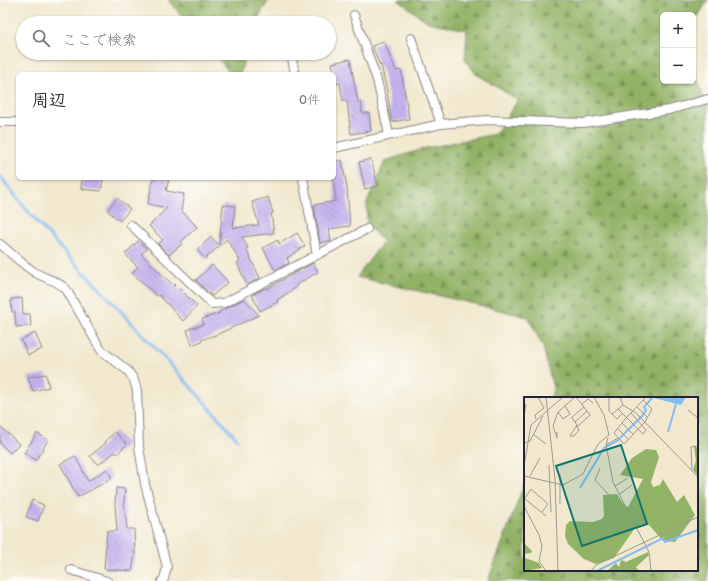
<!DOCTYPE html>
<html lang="ja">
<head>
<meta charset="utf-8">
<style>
	:root { --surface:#fff; --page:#f2f2f3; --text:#2b2b33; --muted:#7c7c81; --line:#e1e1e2 }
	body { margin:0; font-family:Itim,"Klee One",sans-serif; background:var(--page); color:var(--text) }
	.controls { position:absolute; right:12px; top:12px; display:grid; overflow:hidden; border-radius:6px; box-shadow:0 1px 3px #0004 }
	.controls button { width:36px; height:36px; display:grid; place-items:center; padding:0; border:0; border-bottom:1px solid var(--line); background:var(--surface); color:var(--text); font:20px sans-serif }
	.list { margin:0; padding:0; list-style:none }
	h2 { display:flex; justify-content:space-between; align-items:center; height:52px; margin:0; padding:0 16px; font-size:17px }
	h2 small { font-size:13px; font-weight:400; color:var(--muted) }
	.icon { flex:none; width:22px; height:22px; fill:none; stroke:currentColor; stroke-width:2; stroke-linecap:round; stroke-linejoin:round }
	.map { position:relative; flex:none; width:708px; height:581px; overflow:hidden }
	.search { position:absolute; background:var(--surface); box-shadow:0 1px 3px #0004; left:16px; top:16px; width:320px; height:44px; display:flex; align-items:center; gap:10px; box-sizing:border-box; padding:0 14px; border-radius:22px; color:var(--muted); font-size:15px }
	.panel { position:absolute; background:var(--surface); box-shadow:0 1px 3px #0004; left:16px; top:72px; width:320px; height:108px; border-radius:6px }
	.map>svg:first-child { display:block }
	.forest { fill:url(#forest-firs); stroke:#5a6a50 }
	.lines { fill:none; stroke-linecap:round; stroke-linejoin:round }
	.stream { stroke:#85bcf5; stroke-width:3 }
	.building { fill:url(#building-back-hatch) }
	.minor-casing { stroke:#8a8584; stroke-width:10 }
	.minor { stroke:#fff; stroke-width:8 }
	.inset-river { fill:none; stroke:#85bcf5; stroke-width:2 }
	.inset-road { fill:none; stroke:#9e9993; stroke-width:1 }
	.view { fill:#0f766e; fill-opacity:0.15; stroke:#0f766e; stroke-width:2 }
	.inset-edge { fill:none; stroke:#22223b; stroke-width:2 }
</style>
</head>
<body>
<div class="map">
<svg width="708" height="581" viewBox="0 0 708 581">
	<defs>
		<pattern id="forest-firs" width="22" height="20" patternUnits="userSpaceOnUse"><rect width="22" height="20" fill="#92b266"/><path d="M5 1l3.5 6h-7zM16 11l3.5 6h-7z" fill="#779055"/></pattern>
		<pattern id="building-back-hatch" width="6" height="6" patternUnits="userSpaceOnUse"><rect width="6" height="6" fill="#c5b4f0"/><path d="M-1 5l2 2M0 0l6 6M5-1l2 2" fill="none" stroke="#a99acf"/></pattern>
	</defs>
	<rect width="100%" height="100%" fill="#fdfcf7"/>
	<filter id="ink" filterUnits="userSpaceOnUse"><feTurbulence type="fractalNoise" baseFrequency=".025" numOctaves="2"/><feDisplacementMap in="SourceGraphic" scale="8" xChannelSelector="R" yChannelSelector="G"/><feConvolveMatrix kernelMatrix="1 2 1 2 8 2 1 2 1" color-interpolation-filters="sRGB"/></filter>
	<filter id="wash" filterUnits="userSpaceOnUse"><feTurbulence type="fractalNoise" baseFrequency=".012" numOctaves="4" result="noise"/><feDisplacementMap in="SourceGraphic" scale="16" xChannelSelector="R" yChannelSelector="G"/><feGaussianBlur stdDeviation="0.9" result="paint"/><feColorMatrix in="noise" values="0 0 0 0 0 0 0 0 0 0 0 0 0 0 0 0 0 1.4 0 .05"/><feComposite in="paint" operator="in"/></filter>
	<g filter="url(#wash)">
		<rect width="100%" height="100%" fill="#f1e8ce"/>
		<!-- forest -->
		<g class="forest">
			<polygon points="168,0 269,0 255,23 188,23"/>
			<polygon points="398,0 708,0 693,24 693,15 663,15 663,81 693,81 693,64 704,99 708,105 708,581 488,581 525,482 525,570 697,570 697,398 551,398 553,388 543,347 528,317 462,301 357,277 383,242 367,224 367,203 385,161 426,148 495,134 518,100 476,74 465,59 467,30 428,22"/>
			<polygon points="213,53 246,53 240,74 231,74"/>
		</g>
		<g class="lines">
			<!-- stream -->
			<path class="stream" d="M 0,176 C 30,217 65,253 100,289 C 147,339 193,388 237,439"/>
		</g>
		<g id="blocks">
			<!-- building -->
			<g class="building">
				<polygon points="384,41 396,71 401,70 409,119 392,122 387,91 381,65 380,66 372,46"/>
				<polygon points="350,59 358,103 361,102 362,113 369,113 371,131 351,134 347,101 343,101 340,83 337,84 332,63"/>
				<polygon points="371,159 378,186 365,189 359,162"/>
				<polygon points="342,160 347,188 350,226 329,229 331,241 320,243 314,205 336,201 333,178 334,162"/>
				<polygon points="82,178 103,178 101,191 81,189"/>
				<polygon points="153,178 169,178 166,191 184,194 181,210 197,227 181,242 182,244 169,255 158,244 163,240 149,226 167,208 148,204"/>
				<polygon points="268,197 273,213 271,214 274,233 242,237 248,248 246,249 260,278 247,285 237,263 240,261 227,239 205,259 197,250 211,237 219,245 223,205 235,206 233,228 259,225 252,202"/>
				<polygon points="117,198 130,209 120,221 107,210"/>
				<polygon points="297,233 305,246 287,258 289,263 275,270 263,248 278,240 279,244"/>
				<polygon points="138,241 147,249 141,254 174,286 175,284 197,306 183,321 159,295 157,296 132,273 138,267 125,254"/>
				<polygon points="313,263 318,272 296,285 297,287 277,300 278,302 260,311 252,295 265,288 266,289"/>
				<polygon points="212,265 228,282 212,296 196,280"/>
				<polygon points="22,298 23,314 30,314 31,326 16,327 15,312 12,312 11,299"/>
				<polygon points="244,299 259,315 218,334 201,340 202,341 192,345 187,330 204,324 202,319 220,313 219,312"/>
				<polygon points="35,333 42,349 28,355 21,340"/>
				<polygon points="46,374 49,387 33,391 28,377"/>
				<polygon points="0,426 19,444 10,453 0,443"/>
				<polygon points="115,432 127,444 117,454 115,452 98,465 90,456 106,443 105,441"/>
				<polygon points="37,433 48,440 36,460 24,453"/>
				<polygon points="75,456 88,481 107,469 111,476 111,479 78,497 60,464"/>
				<polygon points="116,488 125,489 124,501 127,529 134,529 135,554 132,571 104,569 107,531 117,531 115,504"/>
				<polygon points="32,500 44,505 38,521 26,517"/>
			</g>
		</g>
	</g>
	<g filter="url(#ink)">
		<use href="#blocks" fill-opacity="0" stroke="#8a8584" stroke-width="1"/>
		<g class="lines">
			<!-- minor casing -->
			<g class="minor-casing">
				<g id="minor">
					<polyline points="354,15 377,80 389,135"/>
					<polyline points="411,38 441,124"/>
					<polyline points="291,53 295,74"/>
					<polyline points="0,122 18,122"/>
					<polyline points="334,148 441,124 486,120 583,123 669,110 708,99"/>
					<polyline points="303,178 317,255"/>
					<polyline points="131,225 212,304 224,303 367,229"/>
					<path d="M 0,244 C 12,254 23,265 36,273 C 48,280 55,279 66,289 L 101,350 L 128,371 L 134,380 L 137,391 L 139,447 L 145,484 L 167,567 L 164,579 L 162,581"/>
					<polyline points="71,570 107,581"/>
				</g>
			</g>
			<!-- minor -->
			<use href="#minor" class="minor"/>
		</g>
	</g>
	<!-- overview -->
	<g transform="translate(524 397)">
		<rect width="174" height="174" fill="#f1e8ce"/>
		<path d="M 170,48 L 174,52 L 174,79 L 169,73 L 172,64 ZM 122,52 L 132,53 L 135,60 L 127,85 L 129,90 L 136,88 L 139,82 L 153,105 L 160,98 L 171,118 L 151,145 L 139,144 L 125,128 L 119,127 L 111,131 L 90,161 L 72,167 L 60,162 L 44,147 L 41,139 L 42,128 L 46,124 L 69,125 L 78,122 L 80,119 L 79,98 L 93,97 L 100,108 L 104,110 L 119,82 L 96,78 L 108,61 ZM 0,146 L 8,154 L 7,156 L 0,157 L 1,161 L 15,166 L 18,171 L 0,174 ZM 124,155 L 125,158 L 112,170 L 115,174 L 83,174 L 92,166 L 95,170 L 97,163 L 102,165 Z" fill="#92b266"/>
		<path d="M 126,0 L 162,0 L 157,8 Z" fill="#85bcf5"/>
		<path class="inset-river" d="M 144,35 L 152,7M 56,91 L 80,51 L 93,44 L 118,19 L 122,13 L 120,10 L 128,1M 73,174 L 139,141 L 141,145 L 174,133"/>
		<path class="inset-road" d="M 22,0 L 31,82 L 34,174M 52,0 L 66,18 L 53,30M 85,0 L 85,14 L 93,22 L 98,17M 96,0 L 99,8 L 112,16 L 174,80M 119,3 L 128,12 L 121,25 L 100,47 L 90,36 L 102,21 L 121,1M 58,7 L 64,2 L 69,6M 113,10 L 123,20M 94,12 L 119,37 L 122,33 L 107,16M 164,13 L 174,21M 34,15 L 39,22 L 46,17 L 41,9M 88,17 L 99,8M 0,21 L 2,7M 12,22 L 11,18 L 20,11 L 14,0M 51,25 L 63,14M 98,26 L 109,37M 53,28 L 46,39 L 50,39 L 55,33 L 53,30 L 53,28 L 51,25 L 48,21 L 48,20 L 60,10M 94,32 L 104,42M 33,35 L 33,41 L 29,29 L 34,15 L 51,0M 9,37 L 22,47M 84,41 L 82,48 L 89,85 L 125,155 L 127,174M 0,46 L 6,44 L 19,19M 82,48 L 94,41M 25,68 L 27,115M 0,69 L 7,28 L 39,0M 76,71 L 71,83 L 85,98M 168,73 L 167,50 L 174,49M 36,77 L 36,107M 0,79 L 39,88 L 59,77 L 74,47 L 85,38 L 80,18 L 70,0M 6,79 L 16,61M 91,89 L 104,81M 96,97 L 108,88M 1,101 L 7,92 L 24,107 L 18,115M 1,102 L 22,119M 0,109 L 15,138 L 18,149 L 15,164 L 22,174M 27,174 L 46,174M 67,174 L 72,168 L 174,120"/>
		<path class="view" d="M 97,48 L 123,127 L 58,149 L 32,69 Z"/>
		<rect width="174" height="174" class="inset-edge"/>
	</g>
</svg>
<div class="controls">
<button>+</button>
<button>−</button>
</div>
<div class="search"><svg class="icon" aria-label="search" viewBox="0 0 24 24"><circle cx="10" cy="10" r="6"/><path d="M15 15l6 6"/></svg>ここで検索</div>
<section class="panel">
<h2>周辺<small>0件</small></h2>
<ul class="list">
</ul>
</section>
</div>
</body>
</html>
